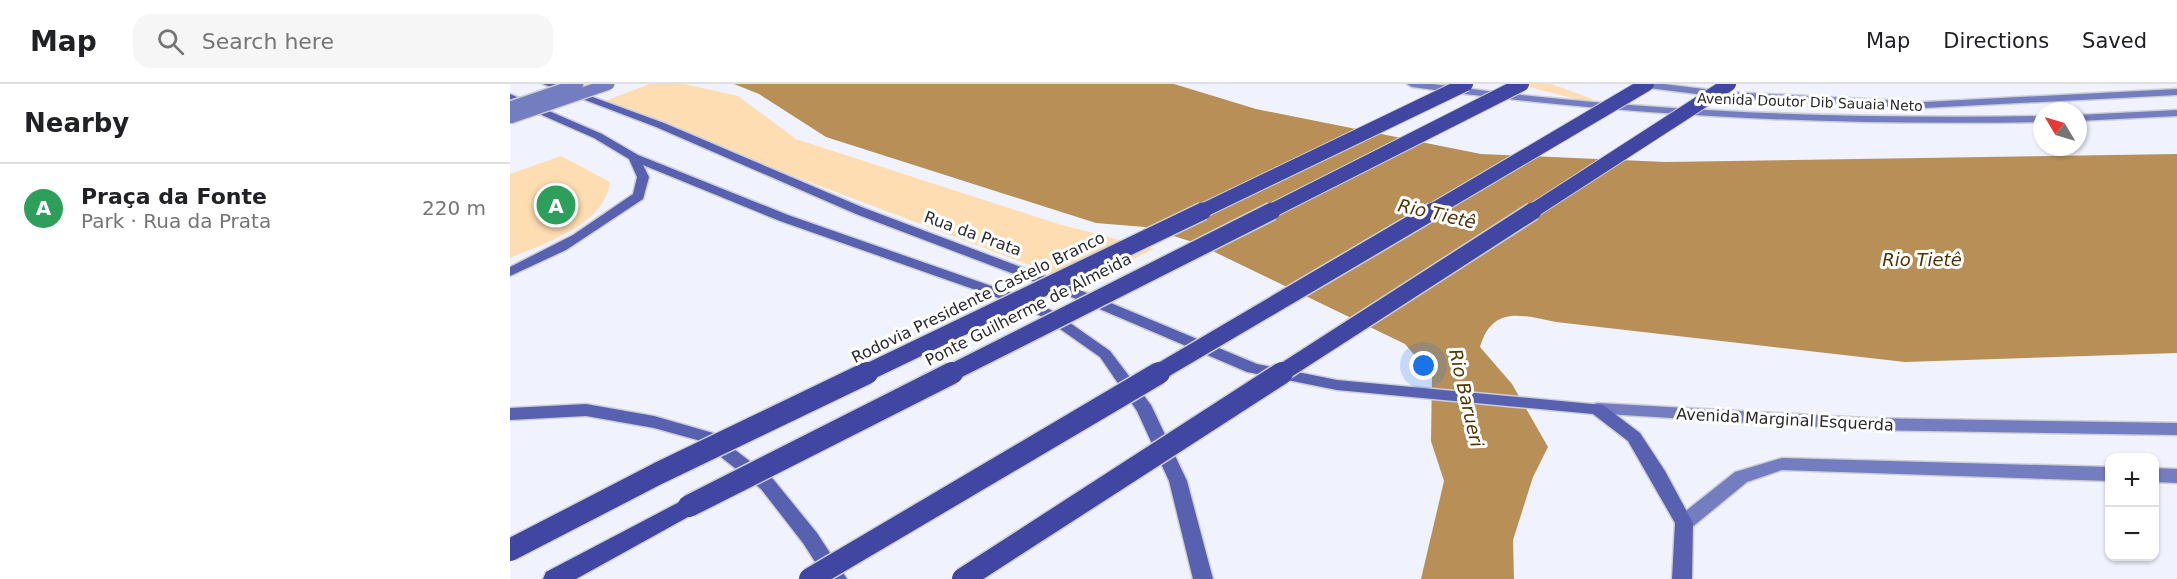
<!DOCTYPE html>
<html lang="en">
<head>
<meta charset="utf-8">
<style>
	:root { --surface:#fff; --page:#f6f6f6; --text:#202124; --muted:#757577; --line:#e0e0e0; --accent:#0b8043 }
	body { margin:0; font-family:"DejaVu Sans",sans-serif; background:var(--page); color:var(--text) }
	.controls { position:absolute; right:18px; bottom:18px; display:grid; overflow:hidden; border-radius:12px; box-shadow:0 2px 4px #0004 }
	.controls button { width:54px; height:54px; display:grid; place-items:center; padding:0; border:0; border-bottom:2px solid var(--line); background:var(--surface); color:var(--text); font:30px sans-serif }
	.compass { position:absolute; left:1523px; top:18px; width:54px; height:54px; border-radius:50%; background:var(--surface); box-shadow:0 2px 4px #0004; rotate:308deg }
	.you { position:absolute; left:914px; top:282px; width:21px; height:21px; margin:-15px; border:4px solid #fff; border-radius:50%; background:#1a73e8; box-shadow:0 0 0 9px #1a73e833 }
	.badge { display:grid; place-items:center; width:39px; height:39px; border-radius:50%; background:var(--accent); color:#fff; font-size:20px; font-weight:700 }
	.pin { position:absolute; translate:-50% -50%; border:3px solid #fff; box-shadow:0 2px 6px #0006 }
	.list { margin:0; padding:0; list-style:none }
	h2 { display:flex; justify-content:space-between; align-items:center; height:78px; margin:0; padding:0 24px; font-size:26px }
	h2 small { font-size:20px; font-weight:400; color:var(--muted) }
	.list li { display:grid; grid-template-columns:39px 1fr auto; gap:18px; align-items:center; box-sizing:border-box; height:90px; padding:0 24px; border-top:2px solid var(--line) }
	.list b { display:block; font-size:22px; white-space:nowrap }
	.list p { margin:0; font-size:20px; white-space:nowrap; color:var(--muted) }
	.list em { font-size:20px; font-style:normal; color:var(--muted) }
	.icon { flex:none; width:33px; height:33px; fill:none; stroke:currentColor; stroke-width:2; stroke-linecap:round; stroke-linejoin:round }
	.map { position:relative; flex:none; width:1667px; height:495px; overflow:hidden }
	header { display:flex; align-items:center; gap:36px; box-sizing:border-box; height:84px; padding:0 30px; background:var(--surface); border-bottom:2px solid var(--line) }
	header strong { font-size:28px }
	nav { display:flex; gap:33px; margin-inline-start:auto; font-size:21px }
	.search { width:420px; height:54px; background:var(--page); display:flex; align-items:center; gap:15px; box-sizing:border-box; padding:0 21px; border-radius:18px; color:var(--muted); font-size:22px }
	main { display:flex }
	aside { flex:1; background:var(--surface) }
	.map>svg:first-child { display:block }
	.green { fill:#feddb2 }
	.water { fill:#b78f57 }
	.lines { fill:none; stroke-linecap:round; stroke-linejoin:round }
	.secondary-casing { stroke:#ccced8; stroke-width:3 }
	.primary-casing { stroke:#ccced8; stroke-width:3 }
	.motorway-casing { stroke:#ccced8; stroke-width:3 }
	.secondary { fill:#747dbf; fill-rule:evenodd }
	.primary { fill:#5860b0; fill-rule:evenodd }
	.motorway { fill:#4246a3; fill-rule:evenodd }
	.secondary-bridge-casing { stroke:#ccced8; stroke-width:14; stroke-linecap:butt }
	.motorway-bridge-far2-casing { stroke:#ccced8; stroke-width:16; stroke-linecap:butt }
	.motorway-bridge-far1-casing { stroke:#ccced8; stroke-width:20; stroke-linecap:butt }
	.motorway-bridge-casing { stroke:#ccced8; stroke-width:25; stroke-linecap:butt }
	.secondary-bridge { stroke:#747dbf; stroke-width:11 }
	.motorway-bridge-far2 { stroke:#4246a3; stroke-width:14 }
	.motorway-bridge-far1 { stroke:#4246a3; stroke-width:17 }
	.motorway-bridge { stroke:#4246a3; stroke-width:22 }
	.labels { text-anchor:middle; stroke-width:6; stroke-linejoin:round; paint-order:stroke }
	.far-street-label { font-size:14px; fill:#2a2b31; stroke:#fff }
	.street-label { font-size:16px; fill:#2a2b31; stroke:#fff }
	.water-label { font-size:18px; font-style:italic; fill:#503404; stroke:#fff }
</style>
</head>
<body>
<header>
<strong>Map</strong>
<div class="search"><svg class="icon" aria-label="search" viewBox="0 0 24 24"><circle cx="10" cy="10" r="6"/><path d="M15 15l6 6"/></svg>Search here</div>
<nav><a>Map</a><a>Directions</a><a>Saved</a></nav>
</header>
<main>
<aside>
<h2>Nearby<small></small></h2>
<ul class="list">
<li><span class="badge" style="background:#2e9e5b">A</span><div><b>Praça da Fonte</b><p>Park · Rua da Prata</p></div><em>220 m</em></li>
</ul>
</aside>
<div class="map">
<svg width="1667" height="495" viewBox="0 0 1667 495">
	<rect width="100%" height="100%" fill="#f0f2fd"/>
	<!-- green -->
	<g class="green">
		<polygon points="140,0 174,0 228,12 286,55 545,139 644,165 570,200 89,19"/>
		<polygon points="1007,0 1041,0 1083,15 1078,18"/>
		<path d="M 51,72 L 100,98 C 95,141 35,159 0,174 L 0,90 Z"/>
	</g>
	<!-- water -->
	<path class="water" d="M 224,0 L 664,0 L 746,25 L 971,70 L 1155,78 L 1667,70 L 1667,269 L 1395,278 L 1046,238 C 1012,231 982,221 970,263 L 1002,300 L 1038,363 L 1023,393 L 1003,456 L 1004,495 L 911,495 L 934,397 L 921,357 L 922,292 L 895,260 L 686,159 L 635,143 L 586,139 L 316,53 L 249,10 Z"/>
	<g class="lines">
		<!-- secondary casing -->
		<g class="secondary-casing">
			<g id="secondary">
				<path d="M 897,0 L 923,0 C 1124,28 1329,35 1532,32 L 1532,38 C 1322,42 1110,32 902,3 Z"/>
				<polygon points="1126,0 1154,0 1218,8 1414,18 1667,5 1667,11 1414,24 1218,14 1131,3"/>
				<polygon points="1667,26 1667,32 1568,37 1568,31"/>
				<polygon points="1087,319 1356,334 1667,339 1667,351 1356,346 1081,329 1079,325 1081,321"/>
				<polygon points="1272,374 1600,383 1600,397 1272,386 1237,398 1181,444 1174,446 1167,444 1165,439 1167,434 1225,388"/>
				<polygon points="1644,384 1667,385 1667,399 1644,398"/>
			</g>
		</g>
		<!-- primary casing -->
		<g class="primary-casing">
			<g id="primary">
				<polygon points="33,0 47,0 154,39 354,124 548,197 747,280 827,296 1093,321 1130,349 1155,387 1183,439 1182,495 1162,495 1165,439 1118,357 1083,330 827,306 737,288 538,203 346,130 146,43"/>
				<polygon points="0,10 92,50 128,71 278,131 510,212 543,227 600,267 641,321 677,397 703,495 683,495 659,397 627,327 590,273 533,233 500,218 270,137 133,81 139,93 133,115 56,166 0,192 0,183 63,151 123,110 127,93 119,75 84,54 0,17"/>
				<polygon points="76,320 144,332 203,349 263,395 307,449 337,495 316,495 293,459 251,405 191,357 144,344 76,332 0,336 0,324"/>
			</g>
		</g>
		<!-- motorway casing -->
		<g class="motorway-casing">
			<polygon id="motorway" points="179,413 187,416 190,422 187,428 66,495 33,495 36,488"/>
		</g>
		<!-- secondary -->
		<use href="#secondary" class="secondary"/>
		<!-- primary -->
		<use href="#primary" class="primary"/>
		<!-- motorway -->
		<use href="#motorway" class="motorway"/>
		<!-- secondary-bridge casing -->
		<g class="secondary-bridge-casing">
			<g id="secondary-bridge">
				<polyline points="0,23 68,0"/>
				<polyline points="0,34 99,0"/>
			</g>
		</g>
		<!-- motorway-bridge-far2 casing -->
		<g class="motorway-bridge-far2-casing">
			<g id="motorway-bridge-far2">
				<polyline points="690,128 956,0"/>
				<polyline points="759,128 1012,0"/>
				<polyline points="920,128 1137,0"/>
				<polyline points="1021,128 1219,0"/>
			</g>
		</g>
		<!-- motorway-bridge-far1 casing -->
		<g class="motorway-bridge-far1-casing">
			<g id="motorway-bridge-far1">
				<polyline points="354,290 693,127"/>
				<polyline points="439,290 762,127"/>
				<polyline points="646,290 923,127"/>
				<polyline points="770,290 1023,127"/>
			</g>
		</g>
		<!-- motorway-bridge casing -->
		<g class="motorway-bridge-casing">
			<g id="motorway-bridge">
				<polyline points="179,422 442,289"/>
				<polyline points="0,466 149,389 357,289"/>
				<polyline points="300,495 649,289"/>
				<polyline points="453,495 772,289"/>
			</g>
		</g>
		<!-- secondary-bridge -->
		<use href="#secondary-bridge" class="secondary-bridge"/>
		<!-- motorway-bridge-far2 -->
		<use href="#motorway-bridge-far2" class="motorway-bridge-far2"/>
		<!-- motorway-bridge-far1 -->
		<use href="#motorway-bridge-far1" class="motorway-bridge-far1"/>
		<!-- motorway-bridge -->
		<use href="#motorway-bridge" class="motorway-bridge"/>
	</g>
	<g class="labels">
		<!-- far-street labels -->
		<g class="far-street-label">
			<text transform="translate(1300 18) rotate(2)" y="5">Avenida Doutor Dib Sauaia Neto</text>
		</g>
		<!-- street labels -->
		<g class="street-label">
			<text transform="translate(463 149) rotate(20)" y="6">Rua da Prata</text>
			<text transform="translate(468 213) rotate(-26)" y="6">Rodovia Presidente Castelo Branco</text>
			<text transform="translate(518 225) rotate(-27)" y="6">Ponte Guilherme de Almeida</text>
			<text transform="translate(1275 335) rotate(3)" y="6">Avenida Marginal Esquerda</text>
		</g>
		<!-- water labels -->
		<g class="water-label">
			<text transform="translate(927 130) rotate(13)" y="6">Rio Tietê</text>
			<text x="1412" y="182">Rio Tietê</text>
			<text transform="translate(956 314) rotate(77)" y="6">Rio Barueri</text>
		</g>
	</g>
</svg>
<div class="controls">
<button>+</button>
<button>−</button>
</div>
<svg class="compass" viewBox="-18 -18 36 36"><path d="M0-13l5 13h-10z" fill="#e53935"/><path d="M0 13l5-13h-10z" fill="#757577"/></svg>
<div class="you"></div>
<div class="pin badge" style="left:46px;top:121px;background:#2e9e5b">A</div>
</div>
</main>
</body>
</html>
